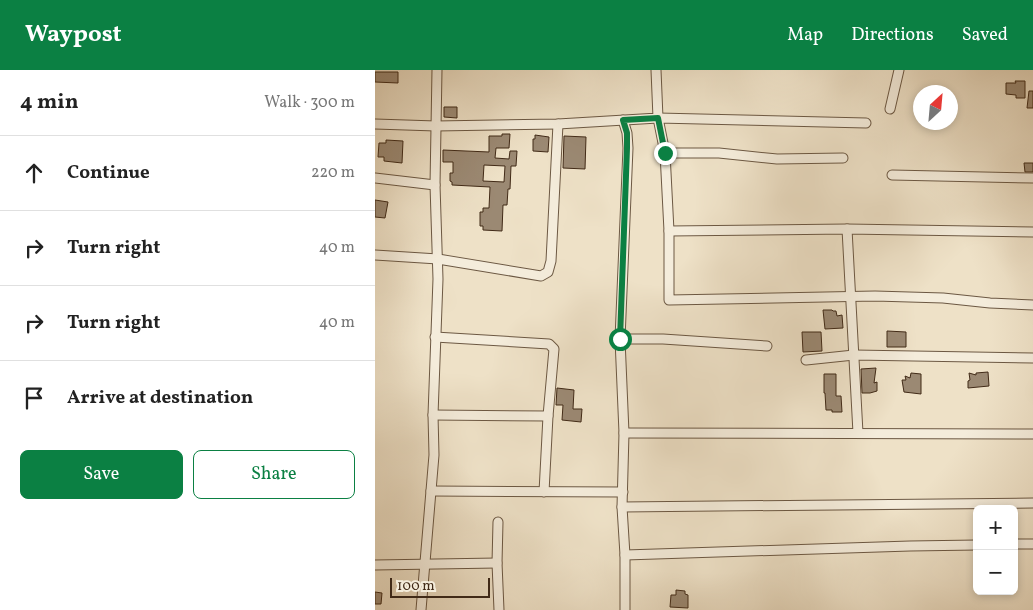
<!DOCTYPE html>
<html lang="en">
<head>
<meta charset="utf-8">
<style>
	:root { --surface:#fff; --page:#f6f6f6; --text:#222; --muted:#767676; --line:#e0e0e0; --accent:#0b8043 }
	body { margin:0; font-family:Vollkorn,serif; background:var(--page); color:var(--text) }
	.controls { position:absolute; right:15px; bottom:15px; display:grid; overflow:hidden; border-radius:8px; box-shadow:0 2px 8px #0003 }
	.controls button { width:45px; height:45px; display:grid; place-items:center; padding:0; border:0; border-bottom:1px solid var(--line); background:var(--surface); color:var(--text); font:25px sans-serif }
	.compass { position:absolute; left:538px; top:15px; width:45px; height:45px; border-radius:50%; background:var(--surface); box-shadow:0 2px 8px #0003; rotate:26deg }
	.scale { position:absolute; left:15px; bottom:12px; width:100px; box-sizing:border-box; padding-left:5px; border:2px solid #412a17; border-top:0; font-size:14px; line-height:18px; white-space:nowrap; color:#412a17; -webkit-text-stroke:4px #f4ecdb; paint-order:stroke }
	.stop { position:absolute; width:15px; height:15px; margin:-11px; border:4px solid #0b8043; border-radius:50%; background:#fff }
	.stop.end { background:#0b8043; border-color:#fff; box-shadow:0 1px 5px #0008 }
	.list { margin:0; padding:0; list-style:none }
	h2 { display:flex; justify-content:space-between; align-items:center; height:65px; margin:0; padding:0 20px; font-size:21px }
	h2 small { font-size:16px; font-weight:400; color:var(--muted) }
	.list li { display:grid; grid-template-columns:32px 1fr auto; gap:15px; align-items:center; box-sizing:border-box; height:75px; padding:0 20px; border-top:1px solid var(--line) }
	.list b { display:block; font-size:19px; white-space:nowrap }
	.list em { font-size:16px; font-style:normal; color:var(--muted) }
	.actions { display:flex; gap:10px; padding:15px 20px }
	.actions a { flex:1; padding:11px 0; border:1px solid var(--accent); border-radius:8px; text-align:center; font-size:18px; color:var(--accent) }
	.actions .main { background:var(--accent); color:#fff }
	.icon { flex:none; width:28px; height:28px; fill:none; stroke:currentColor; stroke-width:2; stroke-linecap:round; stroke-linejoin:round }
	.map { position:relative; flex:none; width:658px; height:540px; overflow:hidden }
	header { display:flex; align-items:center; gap:30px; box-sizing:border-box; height:70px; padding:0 25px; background:var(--accent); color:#fff }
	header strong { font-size:24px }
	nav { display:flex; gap:28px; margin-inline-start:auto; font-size:18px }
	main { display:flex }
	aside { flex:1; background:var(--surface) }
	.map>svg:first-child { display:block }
	.building { fill:#9b8973; stroke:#412a17; fill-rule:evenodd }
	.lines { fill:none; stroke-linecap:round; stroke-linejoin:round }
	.minor-casing { stroke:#6c5843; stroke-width:11 }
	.minor { stroke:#f4ecdb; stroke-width:9 }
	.route { stroke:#0b8043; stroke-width:6 }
</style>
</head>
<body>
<header>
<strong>Waypost</strong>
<nav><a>Map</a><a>Directions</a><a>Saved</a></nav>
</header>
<main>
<aside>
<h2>4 min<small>Walk · 300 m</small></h2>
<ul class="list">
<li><svg class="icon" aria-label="ahead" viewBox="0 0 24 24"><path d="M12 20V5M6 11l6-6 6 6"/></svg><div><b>Continue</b></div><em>220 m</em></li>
<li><svg class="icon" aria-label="right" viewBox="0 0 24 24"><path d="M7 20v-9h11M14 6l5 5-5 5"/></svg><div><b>Turn right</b></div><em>40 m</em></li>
<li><svg class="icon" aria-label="right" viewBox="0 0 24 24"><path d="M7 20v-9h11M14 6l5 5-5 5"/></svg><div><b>Turn right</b></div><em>40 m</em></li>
<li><svg class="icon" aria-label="arrive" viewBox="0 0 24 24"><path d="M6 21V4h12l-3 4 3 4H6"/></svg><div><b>Arrive at destination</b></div></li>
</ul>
<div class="actions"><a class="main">Save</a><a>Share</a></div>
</aside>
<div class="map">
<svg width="658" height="540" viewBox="0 0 658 540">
	<rect width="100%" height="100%" fill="#eee1c7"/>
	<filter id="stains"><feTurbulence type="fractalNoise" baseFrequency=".004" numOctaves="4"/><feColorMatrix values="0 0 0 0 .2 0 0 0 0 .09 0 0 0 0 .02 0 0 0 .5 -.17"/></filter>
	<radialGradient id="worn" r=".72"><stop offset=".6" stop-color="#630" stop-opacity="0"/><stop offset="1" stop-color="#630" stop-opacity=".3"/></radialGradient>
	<!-- building -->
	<g class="building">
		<polygon points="0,2 23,2 23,13 0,12"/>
		<polygon points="640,11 650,11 650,28 641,28 641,25 631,24 631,13 641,13"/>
		<polygon points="654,21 658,21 658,38 652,38"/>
		<polygon points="69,37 82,37 82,48 69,47"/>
		<path d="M 127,64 L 135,64 L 134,78 L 121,78 L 120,88 L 134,89 L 135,81 L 142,81 L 141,96 L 136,96 L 135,119 L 133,119 L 132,135 L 128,135 L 127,161 L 108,160 L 108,156 L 105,156 L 105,142 L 108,142 L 108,138 L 114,138 L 115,117 L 77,115 L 77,112 L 75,111 L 75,103 L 78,103 L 78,92 L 68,92 L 68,80 L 114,82 L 114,66 L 127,66 ZM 109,95 L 130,96 L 129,112 L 108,111 Z"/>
		<polygon points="160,65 174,67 173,82 158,81 158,69 160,69"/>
		<polygon points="189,66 211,67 210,99 188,98"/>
		<polygon points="11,70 28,71 27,93 9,91 9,87 3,87 4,73 11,73"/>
		<polygon points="649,93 658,93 658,102 650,102"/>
		<polygon points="0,130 13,132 10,148 0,147"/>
		<polygon points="448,240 457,240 458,241 461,241 462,246 467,245 468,258 450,259"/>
		<polygon points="512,261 531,262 531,277 512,277"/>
		<polygon points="427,262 446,262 447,281 428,282"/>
		<polygon points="501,298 499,313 502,312 502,321 495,323 487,323 486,299"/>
		<polygon points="613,302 614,316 593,318 593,311 595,310 594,303 601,305 601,303"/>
		<polygon points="536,303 546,304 546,324 529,322 527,310 531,310 530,306 535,308"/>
		<polygon points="449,304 461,304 461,326 466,326 467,342 457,342 457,340 451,340 450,323 449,323"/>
		<polygon points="182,318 199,320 198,339 207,339 206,352 187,350 188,335 181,335"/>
		<polygon points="301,520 310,521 310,524 313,525 313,538 295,537 296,525 301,525"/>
		<polygon points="0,522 7,523 6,534 0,534"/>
	</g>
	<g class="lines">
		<!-- minor casing -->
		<g class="minor-casing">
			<g id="minor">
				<polyline points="515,39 524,0"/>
				<polyline points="248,50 252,63 253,78 245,269 249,363 247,437 250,485 250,540"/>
				<polyline points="491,53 283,48 290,83 294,161 294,230 500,226 568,228 615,233 658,235"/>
				<polyline points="0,54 61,56 183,54 283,48 281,0"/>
				<polyline points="290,83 344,83 402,89 468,88"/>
				<polyline points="517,105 658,108"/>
				<polyline points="0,108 60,115"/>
				<polyline points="472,159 483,363"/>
				<polyline points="294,161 472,159 658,162"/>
				<polyline points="0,185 63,189 166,206 173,202 176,191 183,54"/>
				<polyline points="60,267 174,274 179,279 173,346 169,422"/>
				<polyline points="245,269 288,269 392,276"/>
				<polyline points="431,290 479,285 658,288"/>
				<polyline points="58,345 173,346"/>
				<polyline points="249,363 658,364"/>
				<polyline points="56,421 248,422"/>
				<polyline points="247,437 658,433"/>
				<polyline points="123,452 122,493 124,540"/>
				<polyline points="639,474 658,474"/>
				<polyline points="250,485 535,476 602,475"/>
				<polyline points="0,495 122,493"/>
				<polyline points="46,540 59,385 58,345 63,209 60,115 62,0"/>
			</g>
		</g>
		<!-- minor -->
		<use href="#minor" class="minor"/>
	</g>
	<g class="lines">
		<!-- route -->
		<polyline class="route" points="245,269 252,78 252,63 248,50 283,48 290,83"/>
	</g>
	<rect width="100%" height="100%" filter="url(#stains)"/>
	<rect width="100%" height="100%" fill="url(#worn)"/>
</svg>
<div class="controls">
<button>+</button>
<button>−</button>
</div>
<svg class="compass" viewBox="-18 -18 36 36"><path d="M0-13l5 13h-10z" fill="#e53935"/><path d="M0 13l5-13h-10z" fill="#767676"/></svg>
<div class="scale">100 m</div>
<div class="stop" style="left:245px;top:269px"></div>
<div class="stop end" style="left:290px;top:83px"></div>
</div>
</main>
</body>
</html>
